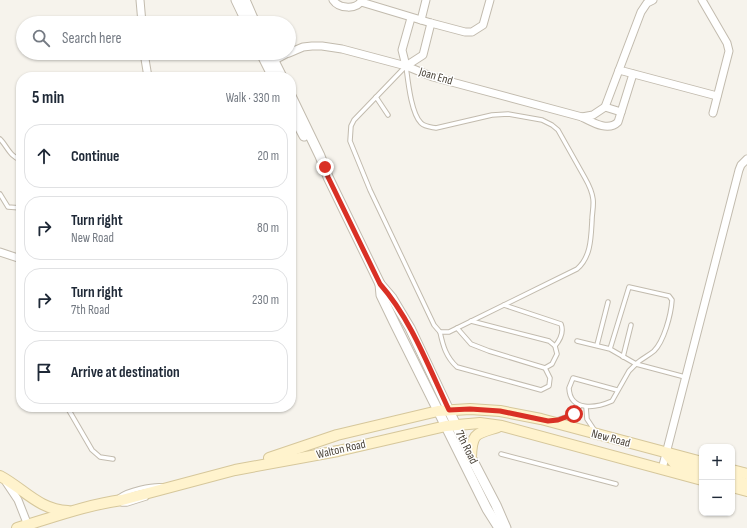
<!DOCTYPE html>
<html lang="en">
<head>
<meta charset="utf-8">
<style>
	:root { --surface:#fff; --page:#f2f2f3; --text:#1f2937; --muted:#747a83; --line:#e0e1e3 }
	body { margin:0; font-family:"Sofia Sans Condensed",sans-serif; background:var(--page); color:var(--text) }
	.controls { position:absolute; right:12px; bottom:12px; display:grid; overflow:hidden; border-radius:8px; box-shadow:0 1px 3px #0004 }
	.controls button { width:36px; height:36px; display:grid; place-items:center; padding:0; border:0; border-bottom:1px solid var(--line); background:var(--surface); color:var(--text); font:20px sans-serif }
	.stop { position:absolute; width:12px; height:12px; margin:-9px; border:3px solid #d93025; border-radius:50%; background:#fff }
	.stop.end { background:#d93025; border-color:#fff; box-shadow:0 1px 4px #0008 }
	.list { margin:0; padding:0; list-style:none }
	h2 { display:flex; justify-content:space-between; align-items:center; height:52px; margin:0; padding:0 16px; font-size:17px }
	h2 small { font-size:13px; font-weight:400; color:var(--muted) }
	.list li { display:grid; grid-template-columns:26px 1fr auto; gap:12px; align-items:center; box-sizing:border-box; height:64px; margin:0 8px 8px; padding:0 8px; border:1px solid var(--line); border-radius:16px }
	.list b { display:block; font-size:15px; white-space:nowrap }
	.list p { margin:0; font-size:13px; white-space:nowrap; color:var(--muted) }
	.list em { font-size:13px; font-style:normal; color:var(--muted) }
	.icon { flex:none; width:22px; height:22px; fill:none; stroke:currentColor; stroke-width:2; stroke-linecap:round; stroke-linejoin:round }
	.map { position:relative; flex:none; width:747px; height:528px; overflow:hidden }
	.search { position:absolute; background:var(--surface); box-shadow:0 1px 3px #0004; left:16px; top:16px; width:280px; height:44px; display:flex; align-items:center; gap:10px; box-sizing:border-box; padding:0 14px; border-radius:22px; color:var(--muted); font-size:15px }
	.panel { position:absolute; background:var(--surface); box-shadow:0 1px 3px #0004; left:16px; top:72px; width:280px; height:340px; border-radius:16px }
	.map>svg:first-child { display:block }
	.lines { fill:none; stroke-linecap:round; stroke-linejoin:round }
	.service-casing { stroke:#c2bbae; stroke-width:5.5 }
	.minor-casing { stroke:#c2bbae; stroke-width:9 }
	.tertiary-casing { stroke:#c2bbae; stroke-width:11 }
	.secondary-casing { stroke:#d6c79b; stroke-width:12 }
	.service { stroke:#fff; stroke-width:3.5 }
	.minor { stroke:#fff; stroke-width:7 }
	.tertiary { stroke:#fff; stroke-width:9 }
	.secondary { stroke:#fff3cd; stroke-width:10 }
	.route { stroke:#d93025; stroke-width:5 }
	.labels { text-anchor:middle; stroke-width:3; stroke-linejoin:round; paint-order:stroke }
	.street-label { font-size:12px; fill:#4b4439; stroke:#fff }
</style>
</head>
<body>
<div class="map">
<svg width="747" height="528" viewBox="0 0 747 528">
	<rect width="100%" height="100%" fill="#f6f3ec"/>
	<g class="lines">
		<!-- service casing -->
		<g class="service-casing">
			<g id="service">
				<path d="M 406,66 C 408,81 411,113 421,123 C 425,127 431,127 436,128 L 492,115 L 508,114 L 542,120 L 552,125 L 558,130 L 585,178 C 589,185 592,191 593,199 C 594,206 592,213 592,220 C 591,238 591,257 577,269 L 449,332 L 440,332 L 434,325 L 370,190 L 350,141 L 351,126 L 354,120 Z"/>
				<polyline points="376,97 388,115"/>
				<path d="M 0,139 C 7,146 10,157 21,160"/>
				<polyline points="0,194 8,207 21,208"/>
				<path d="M 504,305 L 561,324 C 564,332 560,340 555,346"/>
				<polyline points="471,321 549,341 555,346 557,354 552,364 545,368"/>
				<path d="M 440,332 C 443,346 446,357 457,367 L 541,390 L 549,386 L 550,378 L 545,368 L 489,351 L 471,344 L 457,328"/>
				<path d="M 577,341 L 610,349 L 636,364 C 641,359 648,356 654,351 C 664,341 671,315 672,300 L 669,296 L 629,287 L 610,349"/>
				<polyline points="597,345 608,302"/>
				<polyline points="623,357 631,325"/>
				<path d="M 617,390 L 573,378 L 569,388 C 570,412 596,408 612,401 L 629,371 L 636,364 L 685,377"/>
				<polyline points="67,407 92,450 100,457 113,459"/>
				<polyline points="586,407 587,419 595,431"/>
				<polyline points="557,420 574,414 580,406"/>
				<polyline points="501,454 616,484"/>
				<path d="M 119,497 C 128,490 152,485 163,486"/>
				<polyline points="122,504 127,504 146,498"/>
			</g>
		</g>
		<!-- minor casing -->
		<g class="minor-casing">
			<g id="minor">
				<polyline points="140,0 142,23"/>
				<path d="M 333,0 C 339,9 357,10 362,0"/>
				<polyline points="653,0 647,3 641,12 619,70 717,96"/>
				<polyline points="702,0 727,43 729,51 713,113"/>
				<polyline points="361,2 431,23 465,32 472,32 483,25 490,0"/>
				<polyline points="421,20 426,0"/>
				<polyline points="144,53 148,77"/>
				<path d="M 289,53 L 303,47 L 312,46 L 322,46 L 342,49 L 406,66 L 433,77 L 582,117 C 592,122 608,132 618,122 L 633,74"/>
				<polyline points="271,62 288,53"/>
				<polyline points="406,66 423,55 431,23"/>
				<polyline points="406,66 402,50 411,18"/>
				<polyline points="605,107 621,112"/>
				<polyline points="582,117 593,115 605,107 619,70"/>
				<polyline points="0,252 21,259"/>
				<polyline points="662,469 739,170 741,165 747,159"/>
				<polyline points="6,482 18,500 29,528"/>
			</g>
		</g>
		<!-- tertiary casing -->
		<g class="tertiary-casing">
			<g id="tertiary">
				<polyline points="236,0 247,23"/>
				<polyline points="245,0 255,23"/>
				<polyline points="261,53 273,77"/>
				<polyline points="270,53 282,77"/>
				<polyline points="291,96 320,156 328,177 380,284 392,298 410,328 471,457 496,505 506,528"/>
				<polyline points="291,111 304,136"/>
				<polyline points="380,284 381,295 394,322 487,509 499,528"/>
			</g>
		</g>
		<!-- secondary casing -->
		<g class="secondary-casing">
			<g id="secondary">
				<polyline points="666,453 675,464 702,471"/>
				<path d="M 471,457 C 472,432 476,434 498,427"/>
				<polyline points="269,458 337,435 438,411 470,409 500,411 541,419 702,462"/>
				<polyline points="732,470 747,474"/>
				<path d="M 0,476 C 23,488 39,510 68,511"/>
				<polyline points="732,479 747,484"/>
				<polyline points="732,487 747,491"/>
				<path d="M 17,528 C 51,518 86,505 122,500 L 235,470 L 338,451 L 446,426 L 480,423 L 502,426 L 702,480"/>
			</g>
		</g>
		<!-- service -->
		<use href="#service" class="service"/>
		<!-- minor -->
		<use href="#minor" class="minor"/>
		<!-- tertiary -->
		<use href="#tertiary" class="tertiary"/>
		<!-- secondary -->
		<use href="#secondary" class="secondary"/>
	</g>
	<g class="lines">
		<!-- route -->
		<path class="route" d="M 325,167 L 328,177 L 380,284 C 411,319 429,368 449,410 L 470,409 L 500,411 L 548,421 L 558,420 L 574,414"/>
	</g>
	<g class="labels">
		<!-- street labels -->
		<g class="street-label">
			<text transform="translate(436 76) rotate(17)" y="4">Joan End</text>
			<text transform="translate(611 438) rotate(15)" y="4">New Road</text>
			<text transform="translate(467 447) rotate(64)" y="4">7th Road</text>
			<text transform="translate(341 449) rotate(-13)" y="4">Walton Road</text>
		</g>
	</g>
</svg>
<div class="controls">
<button>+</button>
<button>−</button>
</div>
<div class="stop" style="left:574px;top:414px"></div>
<div class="stop end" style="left:325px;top:167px"></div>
<div class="search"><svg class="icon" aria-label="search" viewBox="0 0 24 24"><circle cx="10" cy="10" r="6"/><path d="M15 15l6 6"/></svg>Search here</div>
<section class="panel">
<h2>5 min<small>Walk · 330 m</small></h2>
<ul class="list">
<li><svg class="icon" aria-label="ahead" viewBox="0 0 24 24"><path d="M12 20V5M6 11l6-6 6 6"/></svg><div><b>Continue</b></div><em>20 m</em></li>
<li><svg class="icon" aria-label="right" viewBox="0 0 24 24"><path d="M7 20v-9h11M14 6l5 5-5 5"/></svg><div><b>Turn right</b><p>New Road</p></div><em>80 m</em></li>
<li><svg class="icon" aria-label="right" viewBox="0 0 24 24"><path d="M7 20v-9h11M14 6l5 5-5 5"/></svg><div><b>Turn right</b><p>7th Road</p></div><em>230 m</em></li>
<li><svg class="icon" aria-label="arrive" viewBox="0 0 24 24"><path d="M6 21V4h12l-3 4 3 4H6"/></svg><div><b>Arrive at destination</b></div></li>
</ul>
</section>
</div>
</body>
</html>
